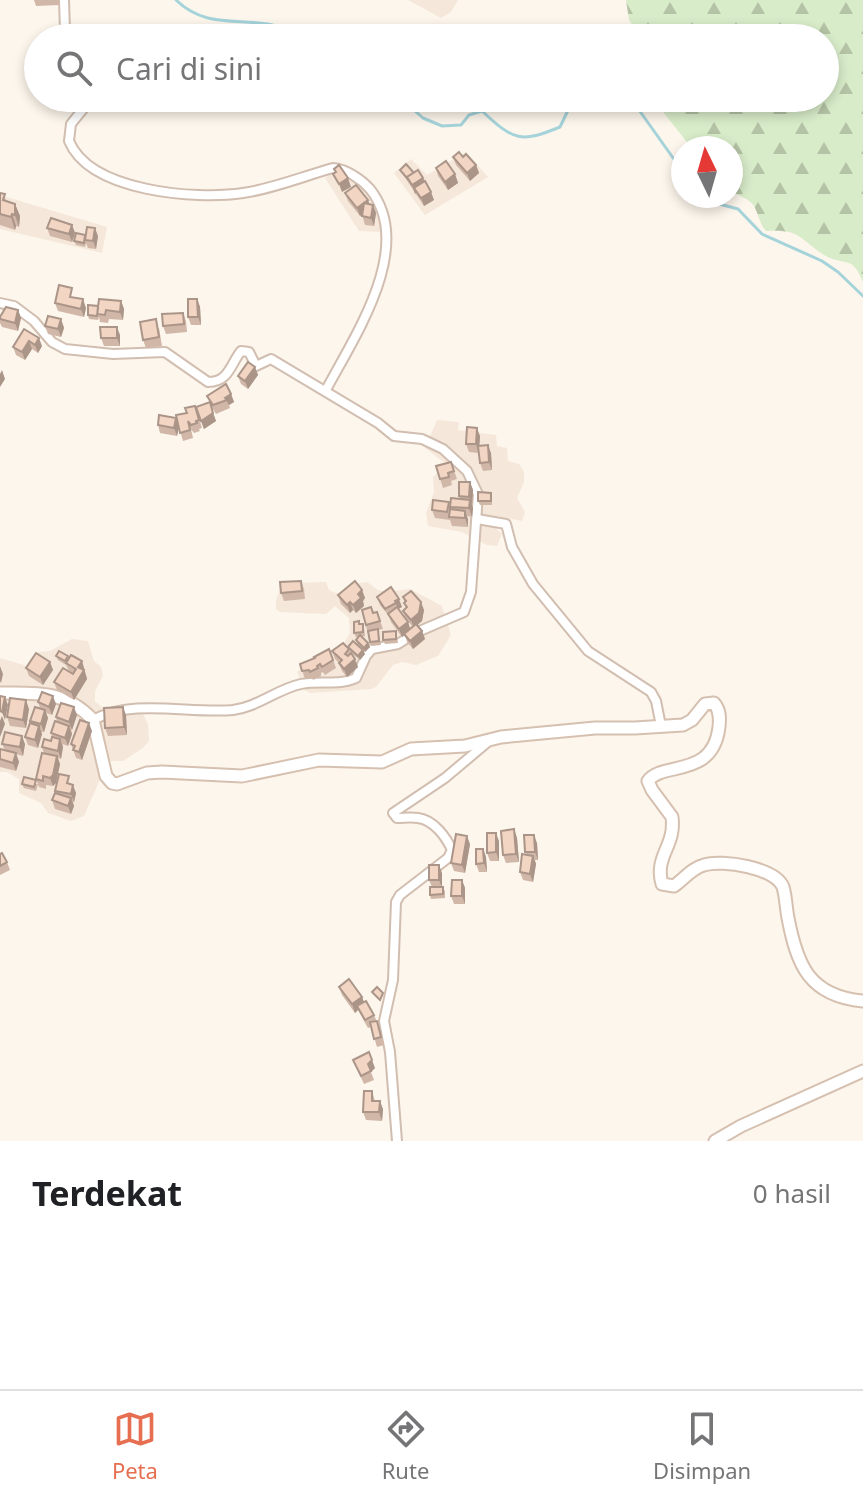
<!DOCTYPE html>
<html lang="id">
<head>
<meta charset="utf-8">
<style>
	:root { --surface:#fff; --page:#f2f2f2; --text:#202124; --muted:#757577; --line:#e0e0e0; --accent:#e76f51 }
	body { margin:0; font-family:"Noto Sans",sans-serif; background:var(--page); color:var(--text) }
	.compass { position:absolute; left:671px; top:136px; width:72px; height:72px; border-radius:50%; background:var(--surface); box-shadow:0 4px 12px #0003; rotate:355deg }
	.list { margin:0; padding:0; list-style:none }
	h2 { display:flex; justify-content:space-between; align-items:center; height:104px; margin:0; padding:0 32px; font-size:34px }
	h2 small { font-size:26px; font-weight:400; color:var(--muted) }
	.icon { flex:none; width:44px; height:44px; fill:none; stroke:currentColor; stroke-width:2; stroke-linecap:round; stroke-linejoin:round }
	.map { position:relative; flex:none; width:863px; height:1141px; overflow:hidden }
	.search { position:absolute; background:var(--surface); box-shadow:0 4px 12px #0003; left:24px; right:24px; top:24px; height:88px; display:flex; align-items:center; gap:20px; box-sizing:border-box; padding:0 28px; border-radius:44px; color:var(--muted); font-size:30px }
	.sheet { height:248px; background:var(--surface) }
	nav { display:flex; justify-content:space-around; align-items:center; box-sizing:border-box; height:112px; border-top:2px solid var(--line); background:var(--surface); font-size:22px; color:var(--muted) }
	nav a { display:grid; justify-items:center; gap:4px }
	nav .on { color:var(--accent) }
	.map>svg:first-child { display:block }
	.residential { fill:#f5e8da }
	.forest { fill:url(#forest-firs) }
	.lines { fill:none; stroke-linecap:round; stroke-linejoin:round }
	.stream { stroke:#a5d3da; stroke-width:3 }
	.street-casing { stroke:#d1beb0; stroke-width:12 }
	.secondary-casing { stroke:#d6c0b0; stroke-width:15 }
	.street { stroke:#fff; stroke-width:8 }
	.secondary { stroke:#fff; stroke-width:11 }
	.wall { fill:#d1b7a8 }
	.shaded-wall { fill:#aa9588 }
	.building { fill:#f3d5c3; stroke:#aa9588; stroke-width:2 }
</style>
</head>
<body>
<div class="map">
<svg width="863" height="1141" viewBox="0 0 863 1141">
	<defs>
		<pattern id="forest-firs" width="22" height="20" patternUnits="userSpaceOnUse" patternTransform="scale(2)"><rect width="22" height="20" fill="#d8ecc9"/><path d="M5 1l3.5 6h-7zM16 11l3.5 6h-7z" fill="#b4c2a5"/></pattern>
	</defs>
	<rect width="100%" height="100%" fill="#fdf6ec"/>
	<!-- residential -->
	<g class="residential">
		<polygon points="408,0 458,0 451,12 441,18"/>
		<polygon points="466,152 488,177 425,215 394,173 411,159 427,175"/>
		<polygon points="345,164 368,178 379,198 387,223 379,232 359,231 325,178"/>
		<polygon points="0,195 107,227 102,253 0,229"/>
		<polygon points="437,420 459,422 458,430 496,435 497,446 507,448 508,461 519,464 524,472 524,482 517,498 525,512 522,521 496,516 490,523 502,534 497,546 487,545 462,532 428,526 426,513 434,492 433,477 446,464 425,448"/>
		<polygon points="326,582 329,590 336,593 344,592 353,584 367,582 378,590 386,592 410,589 442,606 451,635 438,656 416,665 402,662 393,665 376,687 371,689 310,693 305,690 297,672 317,655 343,645 350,633 349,618 335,606 326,614 280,612 276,609 276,600 282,583"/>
		<polygon points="72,639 88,641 94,661 101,667 103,675 95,692 95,702 104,708 137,703 148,724 149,741 143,748 123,761 108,761 84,816 71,821 48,813 41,803 19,793 19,779 7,772 0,772 0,658 27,666 38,652 50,651"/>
	</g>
	<!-- forest -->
	<path class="forest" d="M 626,0 L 863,0 L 863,282 C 852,254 845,267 824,255 C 798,238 801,229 766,231 C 759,223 759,215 754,206 C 749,198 738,196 731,191 L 731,148 L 690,146 L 652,98 L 825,98 L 825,38 L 641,38 L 629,20 Z"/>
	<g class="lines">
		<!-- stream -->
		<g class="stream">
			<path d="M 176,0 C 215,38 260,7 301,38"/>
			<path d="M 375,98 L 405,102 L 423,118 L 442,126 L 461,125 L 469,115 L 482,111 C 514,141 521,143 560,127 L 570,106 L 579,98"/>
			<polyline points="639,98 639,110 676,162 683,191"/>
			<polyline points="689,196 738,209 762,234 822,261 838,272 863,296"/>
		</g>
		<!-- street casing -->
		<g class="street-casing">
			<g id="street">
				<polyline points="64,0 65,30 71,38"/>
				<path d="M 92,98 L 71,124 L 69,141 C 90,192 196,200 243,193 C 272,189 304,176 333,168 C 346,169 361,179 370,189 C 416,247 354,337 326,390"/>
				<path d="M 0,303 L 14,306 L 34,321 L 52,342 L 65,349 L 113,354 L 165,352 L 208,382 C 229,382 230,365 241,351 L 249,352 L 256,366 L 271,359 L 378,423 L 394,436 L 422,439 L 443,449 L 467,471 L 478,494 L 471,592 L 464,612 L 415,633 L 398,644 L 372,649 L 366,656 L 356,678 C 340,686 319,680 301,684 C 277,689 258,707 233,710 C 189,714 133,698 93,720"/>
				<polyline points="477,519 506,524 512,547 533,584 588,651 651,692 656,701 661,726"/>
				<path d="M 397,1141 L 390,1052 L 384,1021 L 393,980 L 396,902 L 400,895 L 448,858 L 452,850 C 446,837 434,820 418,818 C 411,817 404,818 397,818 L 393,813 L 445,778 L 489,741"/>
			</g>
		</g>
		<!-- secondary casing -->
		<g class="secondary-casing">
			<g id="secondary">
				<path d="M 0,693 C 37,693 65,690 93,720 L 106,776 L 112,783 L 117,784 L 147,773 L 162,772 L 242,776 L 319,760 L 382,762 L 411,749 L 465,746 L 501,737 L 595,728 L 635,728 L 683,725 L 692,720 L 705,704 L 714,703 C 720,710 720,718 719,727 C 713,779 662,761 648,781 L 652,790 L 672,817 C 676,846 654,856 662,884 L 674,886 C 684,879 692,868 704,865 C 722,859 776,868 783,887 C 786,897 786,908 788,918 C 797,965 809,996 863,1001"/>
				<polyline points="715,1141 741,1126 863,1071"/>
			</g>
		</g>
		<!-- street -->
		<use href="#street" class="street"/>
		<!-- secondary -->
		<use href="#secondary" class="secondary"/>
	</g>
	<!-- wall -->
	<g class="wall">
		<polygon points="34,0 59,0 59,5 36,6"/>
		<polygon points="453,157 476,165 479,173 470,181 456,165"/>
		<polygon points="436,168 455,174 458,183 448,190 438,176"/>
		<polygon points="400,170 414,173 423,178 434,200 424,206"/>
		<polygon points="0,193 8,202 15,204 20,216 19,227 16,226 15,230 0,225"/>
		<polygon points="345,193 373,205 376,213 374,226 365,225 362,215 360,216 348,201"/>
		<polygon points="72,225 75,233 72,242 50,236 47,228"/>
		<polygon points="98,236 96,249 88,248 86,243 85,247 76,245 74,241"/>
		<polygon points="75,297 86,308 84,317 58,311 55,303"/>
		<polygon points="197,299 200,307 201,325 191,325 188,317"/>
		<polygon points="121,301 124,309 123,320 109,319 108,323 100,322 99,317 98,320 89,319 88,315 98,306"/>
		<polygon points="0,308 0,317 18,310 21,318 18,331 2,327 0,323"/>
		<polygon points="183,313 186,321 187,332 166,334 163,326"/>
		<polygon points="61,319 64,328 61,337 48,334 45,326"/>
		<polygon points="159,328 162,346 146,348 143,340"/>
		<polygon points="24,329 42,346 38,353 32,349 25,360 16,355 13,347"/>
		<polygon points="120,335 120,346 104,346 101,338"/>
		<polygon points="255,367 258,375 248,389 241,384 238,376"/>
		<polygon points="231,394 234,402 229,405 230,408 216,414 210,404 216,421 204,429 196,407 210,402 207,396"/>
		<polygon points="195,406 202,428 199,429 200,431 194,433 191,429 193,438 183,441 179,427 177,436 160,433 158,425 187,413"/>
		<polygon points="480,436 479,446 491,453 492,470 483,471 480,463 479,453 469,452 466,444"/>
		<polygon points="451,462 457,479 451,481 452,485 443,488 436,466"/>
		<polygon points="470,482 473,490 472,505 473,508 472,517 467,516 468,527 452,526 450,520 435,518 432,510 450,506 460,499 459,496"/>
		<polygon points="492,497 492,505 480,505 478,501"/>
		<polygon points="301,581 304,589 305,599 284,601 281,593"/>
		<polygon points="391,587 402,607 398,609 408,622 410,629 413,627 406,619 403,611 406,608 403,597 424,610 422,621 417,625 422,631 425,639 413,649 407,642 405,635 402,637 391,622 389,616 380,605 377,597"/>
		<polygon points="362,590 365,598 363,601 364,606 356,613 353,610 350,613 341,604 338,595"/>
		<polygon points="362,610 373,613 377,612 383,629 378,630 381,645 371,646"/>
		<polygon points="359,624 364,628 365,636 361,637 368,643 370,647 365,652 357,644 356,640 358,637 356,637 354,633"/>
		<polygon points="396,631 398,643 385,644 383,640"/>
		<polygon points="329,649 336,668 325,675 323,672 321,673 321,676 313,680 312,678 305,679 300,664 314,659"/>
		<polygon points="349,649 365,654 360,660 350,652 358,667 347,677 342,671 339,663 335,659 332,651"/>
		<polygon points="56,656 82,661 87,679 74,700 57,690 54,682 69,671 66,665 58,660"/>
		<polygon points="50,662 53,670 43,685 29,676 26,668"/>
		<polygon points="38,702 56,704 52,715 46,713 48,718 44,732 41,732 42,734 38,748 28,745 25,737 31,723 30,721 40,708"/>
		<polygon points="29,709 26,728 10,726 7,717"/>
		<polygon points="77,715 72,730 71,729 72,734 68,746 62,744 63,747 61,759 58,758 60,764 56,783 53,786 46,785 46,789 39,787 36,779 44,754 42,747 51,741 52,737 51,733 57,722 56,717"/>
		<polygon points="126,715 127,735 108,736 105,728"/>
		<polygon points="92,731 82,760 76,758 71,744"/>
		<polygon points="2,744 25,744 23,756 16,754 19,762 16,771 0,767 0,749 5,750"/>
		<polygon points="22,784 38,784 36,791 24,788"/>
		<polygon points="71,784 76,793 74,802 73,802 74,806 71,814 55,809 52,800 56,793 55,791"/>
		<polygon points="514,829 517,838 519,862 506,863 503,855"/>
		<polygon points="499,841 499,861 490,861 487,853"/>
		<polygon points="537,843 538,860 535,860 536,864 533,882 523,880 520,872 526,855 525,852"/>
		<polygon points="470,844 465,873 454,871 451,863"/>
		<polygon points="483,849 486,857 487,872 479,872 476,864"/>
		<polygon points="0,854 7,862 10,870 0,875"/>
		<polygon points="442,873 442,887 445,891 445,898 431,899 430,895 432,887 429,880"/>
		<polygon points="462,880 465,888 465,904 454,904 451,896"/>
		<polygon points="339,987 362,997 364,1002 374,1015 380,1029 384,1045 377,1047 371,1027 368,1028 358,1010 355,1013 342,995"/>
		<polygon points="353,1060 375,1068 371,1072 374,1080 364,1084"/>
		<polygon points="372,1091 375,1101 383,1109 382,1121 366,1120 363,1112"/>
	</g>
	<!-- shaded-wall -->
	<g class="shaded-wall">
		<polygon points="476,165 479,173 470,181 467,173"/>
		<polygon points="455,174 458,183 448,190 445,182"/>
		<polygon points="348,178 351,187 342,192 339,184"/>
		<polygon points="423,178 426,186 414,188 416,193 415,194 412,185"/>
		<polygon points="431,192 434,200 424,206 421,198"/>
		<polygon points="368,200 371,208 360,216 357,208"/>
		<polygon points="15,204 20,216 19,227 15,215"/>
		<polygon points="373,205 376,213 374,226 371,218"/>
		<polygon points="12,214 16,226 15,230 11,217"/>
		<polygon points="72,225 75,233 72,242 69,234"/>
		<polygon points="95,228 98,236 96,249 93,241"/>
		<polygon points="83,299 86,308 84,317 81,309"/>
		<polygon points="197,299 200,307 201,325 198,317"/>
		<polygon points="121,301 124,309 123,320 120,312"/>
		<polygon points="18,310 21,318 18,331 15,323"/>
		<polygon points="61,319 64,328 61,337 58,329"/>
		<polygon points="117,327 120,335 120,346 117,338"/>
		<polygon points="39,338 42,346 38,353 35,345"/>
		<polygon points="29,341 32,349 25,360 22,352"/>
		<polygon points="255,367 258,375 248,389 245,381"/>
		<polygon points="2,370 5,379 0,387 0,374"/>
		<polygon points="231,394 234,402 229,405 225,398"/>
		<polygon points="213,413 216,421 204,429 201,421"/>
		<polygon points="176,418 179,426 177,436 174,428"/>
		<polygon points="477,428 480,436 479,453 476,444"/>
		<polygon points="488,445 491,453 492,470 489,462"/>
		<polygon points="470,482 473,490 472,505 469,497"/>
		<polygon points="470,500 473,508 472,517 469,508"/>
		<polygon points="465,511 468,519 468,527 465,518"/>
		<polygon points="362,590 365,598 363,601 364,606 356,613 353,605 358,594"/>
		<polygon points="399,599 402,607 398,609 395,601"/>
		<polygon points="350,602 353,610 350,613 347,605"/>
		<polygon points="421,602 424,610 422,621 414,628 411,620"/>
		<polygon points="408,622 411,631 402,637 399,629"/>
		<polygon points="422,631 425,639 413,649 410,641"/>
		<polygon points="368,643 370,647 365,652 364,648"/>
		<polygon points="363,650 365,654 360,660 358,656"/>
		<polygon points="355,659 358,667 347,677 344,669"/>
		<polygon points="82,661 87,679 74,700 71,692 78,667"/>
		<polygon points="50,662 53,670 43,685 40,677"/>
		<polygon points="0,666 3,674 1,683 0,681"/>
		<polygon points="53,696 56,704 52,715 49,707"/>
		<polygon points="5,697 8,705 5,720 2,712"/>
		<polygon points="26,700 29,709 26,728 23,720"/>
		<polygon points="74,707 77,715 72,730 69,722"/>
		<polygon points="123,707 126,715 127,735 124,727"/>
		<polygon points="45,710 48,718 44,732 41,724"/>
		<polygon points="2,716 5,724 0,737 0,721"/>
		<polygon points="89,723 92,731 82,760 79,752"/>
		<polygon points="39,726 42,734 38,748 35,740"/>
		<polygon points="69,726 72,734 68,746 65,738"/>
		<polygon points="22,736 25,744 23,756 20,747"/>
		<polygon points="60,739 63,747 61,759 58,751"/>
		<polygon points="16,753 19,762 16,771 13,763"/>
		<polygon points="57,756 60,764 56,783 53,786 50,778"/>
		<polygon points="73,785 76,793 74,802 71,794"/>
		<polygon points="71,798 74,806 71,814 68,806"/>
		<polygon points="514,829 517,838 519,862 516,854"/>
		<polygon points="496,833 499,841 499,861 496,852"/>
		<polygon points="534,835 537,843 538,860 535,852"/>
		<polygon points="467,836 470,844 465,873 462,865"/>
		<polygon points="483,849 486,857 487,872 484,863"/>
		<polygon points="533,856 536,864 533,882 530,874"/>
		<polygon points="439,865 442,873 442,888 439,880"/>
		<polygon points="462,880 465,888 465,904 462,896"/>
		<polygon points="362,997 365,1005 357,1006 358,1010 355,1013 352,1004"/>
		<polygon points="372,1060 375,1068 371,1072 368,1064"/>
		<polygon points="380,1101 383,1109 382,1121 379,1112"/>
	</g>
	<!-- building -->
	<g class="building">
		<polygon points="459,152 463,157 466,154 476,165 467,173 453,157"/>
		<polygon points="446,161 455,174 445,182 436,168"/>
		<polygon points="406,164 414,173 407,177 407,178 400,170"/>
		<polygon points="339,165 348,178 339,184 333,174 336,172 334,169"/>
		<polygon points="418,170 423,178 412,185 407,177"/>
		<polygon points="425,181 431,192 421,198 414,188"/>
		<polygon points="356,185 368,200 357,208 345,193"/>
		<polygon points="0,193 5,194 3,200 15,204 15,215 12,214 11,217 0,214"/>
		<polygon points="364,203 373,205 371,218 362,216"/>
		<polygon points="51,218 72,225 69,234 47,228"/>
		<polygon points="87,227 95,228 93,241 85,240"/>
		<polygon points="76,233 85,235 84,243 74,241"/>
		<polygon points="59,285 72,288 70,297 83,299 81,309 55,303"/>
		<polygon points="99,299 121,301 120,312 106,310 105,315 97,314"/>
		<polygon points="188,299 197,299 198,317 188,317"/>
		<polygon points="88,305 98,306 97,316 88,315"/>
		<polygon points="6,307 18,310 15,323 0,319 0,317"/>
		<polygon points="183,313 184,324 163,326 162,314"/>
		<polygon points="48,316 61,319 58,329 45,326"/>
		<polygon points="156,319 159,337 143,340 140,322"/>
		<polygon points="100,327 117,327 117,338 101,338"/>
		<polygon points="24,329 39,338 35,345 29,341 22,352 13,347"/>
		<polygon points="248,362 255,367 245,381 238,376"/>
		<polygon points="226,384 231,394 225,398 227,400 213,405 207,396"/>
		<polygon points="210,402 213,413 201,421 196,407"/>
		<polygon points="195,406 199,420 196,421 197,423 191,425 188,421 190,430 180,433 176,415 187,413 185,408"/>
		<polygon points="159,415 176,418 174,428 158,425"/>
		<polygon points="467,427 477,428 476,444 466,444"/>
		<polygon points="488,445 489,462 480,463 478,446"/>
		<polygon points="451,462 454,471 448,473 449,477 440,479 436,466"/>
		<polygon points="459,482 470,482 469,497 459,496"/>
		<polygon points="478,492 491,493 491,501 478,501"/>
		<polygon points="451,498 470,500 469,508 450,507"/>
		<polygon points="433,500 449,502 447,512 432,510"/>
		<polygon points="450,509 465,511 465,518 449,517"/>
		<polygon points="301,581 302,591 281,593 280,582"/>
		<polygon points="355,581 362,590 358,594 361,598 353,605 350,602 347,605 338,595"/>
		<polygon points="391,587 399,599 395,601 396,603 385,609 377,597"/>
		<polygon points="411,591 421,602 419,613 411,620 403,611 407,607 404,603 406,601 403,597"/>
		<polygon points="371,607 373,613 377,612 380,621 366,625 362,610"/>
		<polygon points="397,607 408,622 399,629 388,614"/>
		<polygon points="359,621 359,624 363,624 363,632 354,633 354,622"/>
		<polygon points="416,624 422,631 410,641 404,634"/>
		<polygon points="378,629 379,641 370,642 368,631"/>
		<polygon points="396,631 396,639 383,640 383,632"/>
		<polygon points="360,635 368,643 364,648 356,640"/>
		<polygon points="353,641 363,650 358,656 348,647"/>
		<polygon points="343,643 349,649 345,654 348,656 351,653 355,659 344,669 339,663 342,660 332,651"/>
		<polygon points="329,649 333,660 322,667 320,664 317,666 318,668 310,672 309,670 302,671 300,664 315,658 314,657"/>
		<polygon points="59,651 68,656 65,661 56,656"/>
		<polygon points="36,653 50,662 40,677 26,668"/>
		<polygon points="71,655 82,661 78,667 84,670 71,692 54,682 63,668 73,674 76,669 66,663"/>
		<polygon points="42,692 53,696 49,707 38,702"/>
		<polygon points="0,696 5,697 2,712 0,711"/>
		<polygon points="10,698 26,700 23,720 7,717"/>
		<polygon points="61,703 74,707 69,722 56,717"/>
		<polygon points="35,707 45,710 41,724 30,721"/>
		<polygon points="123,707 124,727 105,728 104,708"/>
		<polygon points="80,720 89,723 79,752 73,750 75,746 71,744"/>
		<polygon points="55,721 69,726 65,738 51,733"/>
		<polygon points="30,723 39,726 35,740 25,737"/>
		<polygon points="5,732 22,736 20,747 2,744"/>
		<polygon points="52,737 60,739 58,751 42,747 44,739 51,741"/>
		<polygon points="0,749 16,753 13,763 0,759"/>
		<polygon points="42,753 57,756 53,775 50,778 43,776 43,781 36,779"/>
		<polygon points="59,774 69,776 67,783 73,785 71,794 55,791"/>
		<polygon points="24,777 36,780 34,787 22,784"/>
		<polygon points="55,793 71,798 68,806 52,800"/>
		<polygon points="514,829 516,854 503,855 501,831"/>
		<polygon points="487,833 496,833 496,852 487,853"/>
		<polygon points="456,834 467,836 462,865 451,863"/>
		<polygon points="524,835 534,835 535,852 525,852"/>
		<polygon points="476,849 483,849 484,863 476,864"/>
		<polygon points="2,853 7,862 0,866 0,854"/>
		<polygon points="522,854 533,856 530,874 520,872"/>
		<rect x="429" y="865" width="10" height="15"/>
		<polygon points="452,880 462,880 462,896 451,896"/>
		<polygon points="430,887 443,887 443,894 430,895"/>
		<polygon points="349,979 362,997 352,1004 339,987"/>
		<polygon points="377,987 383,993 380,1000 372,992"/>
		<polygon points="366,1001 374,1015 365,1020 357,1006"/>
		<polygon points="377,1021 381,1037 374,1039 370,1022"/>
		<polygon points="369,1052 372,1060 368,1064 371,1071 361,1076 353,1060"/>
		<polygon points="364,1091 372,1091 372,1101 380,1101 379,1112 363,1112"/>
	</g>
</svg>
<svg class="compass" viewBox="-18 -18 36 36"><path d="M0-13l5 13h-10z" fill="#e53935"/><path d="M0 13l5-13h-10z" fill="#757577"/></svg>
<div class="search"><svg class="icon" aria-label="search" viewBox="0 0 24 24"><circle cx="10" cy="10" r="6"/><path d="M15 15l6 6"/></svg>Cari di sini</div>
</div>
<section class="sheet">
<h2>Terdekat<small>0 hasil</small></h2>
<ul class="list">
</ul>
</section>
<nav>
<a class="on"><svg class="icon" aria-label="map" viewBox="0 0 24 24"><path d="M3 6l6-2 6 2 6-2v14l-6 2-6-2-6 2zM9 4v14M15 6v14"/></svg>Peta</a>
<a><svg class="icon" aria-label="directions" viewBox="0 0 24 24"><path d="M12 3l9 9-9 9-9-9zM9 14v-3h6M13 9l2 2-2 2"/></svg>Rute</a>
<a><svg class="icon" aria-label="saved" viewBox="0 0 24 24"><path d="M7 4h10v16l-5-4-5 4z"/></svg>Disimpan</a>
</nav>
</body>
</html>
